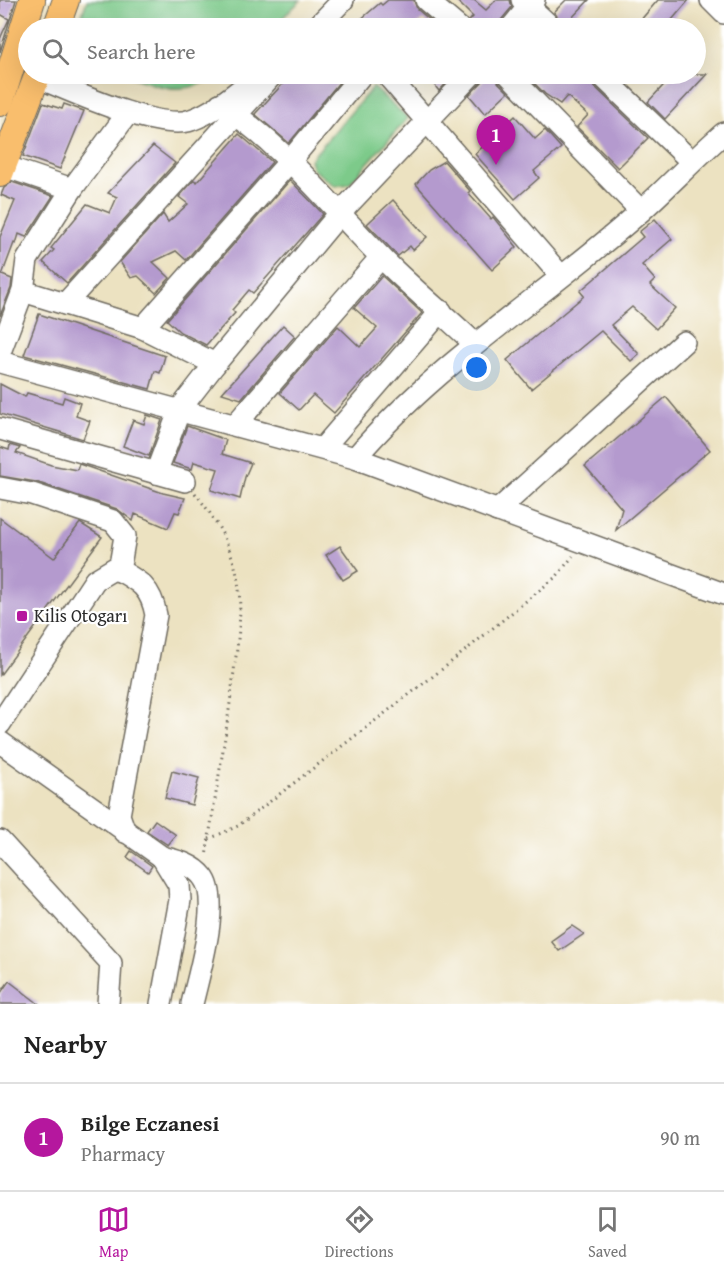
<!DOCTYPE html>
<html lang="en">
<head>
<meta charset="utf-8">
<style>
	:root { --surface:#fff; --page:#f6f6f6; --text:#222; --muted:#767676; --line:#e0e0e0; --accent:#b5179e }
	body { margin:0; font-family:"Gentium Book Plus",serif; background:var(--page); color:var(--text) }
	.you { position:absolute; left:477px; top:368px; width:21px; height:21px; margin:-15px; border:4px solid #fff; border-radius:50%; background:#1a73e8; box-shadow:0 0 0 9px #1a73e833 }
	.badge { display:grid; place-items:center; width:39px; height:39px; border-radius:50%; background:var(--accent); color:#fff; font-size:20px; font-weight:700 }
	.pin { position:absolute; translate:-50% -50px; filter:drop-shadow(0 2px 3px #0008) }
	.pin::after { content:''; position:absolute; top:32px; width:21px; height:18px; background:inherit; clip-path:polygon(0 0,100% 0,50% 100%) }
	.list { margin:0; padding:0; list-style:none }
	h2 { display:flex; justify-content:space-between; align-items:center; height:78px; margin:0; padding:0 24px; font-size:26px }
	h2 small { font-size:20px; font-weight:400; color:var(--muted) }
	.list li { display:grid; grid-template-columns:39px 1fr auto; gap:18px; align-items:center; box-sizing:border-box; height:108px; padding:0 24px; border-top:2px solid var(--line) }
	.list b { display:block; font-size:22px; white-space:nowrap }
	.list p { margin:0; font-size:20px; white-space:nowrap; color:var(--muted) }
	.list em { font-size:20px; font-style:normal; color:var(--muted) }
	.icon { flex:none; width:33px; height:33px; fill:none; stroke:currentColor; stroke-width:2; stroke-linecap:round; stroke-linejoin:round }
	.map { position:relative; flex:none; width:724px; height:1004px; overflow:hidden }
	.search { position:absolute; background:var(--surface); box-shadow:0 6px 24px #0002; left:18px; right:18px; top:18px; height:66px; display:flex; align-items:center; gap:15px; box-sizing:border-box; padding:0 21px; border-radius:33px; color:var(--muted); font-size:22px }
	.sheet { height:186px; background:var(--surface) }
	nav { display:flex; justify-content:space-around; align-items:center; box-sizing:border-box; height:84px; border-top:2px solid var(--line); background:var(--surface); font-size:16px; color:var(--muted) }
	nav a { display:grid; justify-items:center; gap:3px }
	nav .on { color:var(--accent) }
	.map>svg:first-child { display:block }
	.green { fill:#7dca8a; stroke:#547a5a; stroke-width:1.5 }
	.building { fill:#b49ace }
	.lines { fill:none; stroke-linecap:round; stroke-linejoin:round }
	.minor-casing { stroke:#6f6b60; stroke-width:24 }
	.major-casing { stroke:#6f6b60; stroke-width:28 }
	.path { stroke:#6f6b60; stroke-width:3; stroke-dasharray:1.5 4.5; stroke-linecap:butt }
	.minor { stroke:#fff; stroke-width:21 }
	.major { stroke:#f9be6d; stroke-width:26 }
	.poi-dot { fill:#b5179e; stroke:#fff; stroke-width:2 }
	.labels { text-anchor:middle; stroke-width:4.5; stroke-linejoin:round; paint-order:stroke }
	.poi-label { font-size:18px; fill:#2b2b2b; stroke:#fff; text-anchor:start }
</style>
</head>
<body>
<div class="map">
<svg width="724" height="1004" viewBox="0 0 724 1004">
	<rect width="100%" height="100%" fill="#fff"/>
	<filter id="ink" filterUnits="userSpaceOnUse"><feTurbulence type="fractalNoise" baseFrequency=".0167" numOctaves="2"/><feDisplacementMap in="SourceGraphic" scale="12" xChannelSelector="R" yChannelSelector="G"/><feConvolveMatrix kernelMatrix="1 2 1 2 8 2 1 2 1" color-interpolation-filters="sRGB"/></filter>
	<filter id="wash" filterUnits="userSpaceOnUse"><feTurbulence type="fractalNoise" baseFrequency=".008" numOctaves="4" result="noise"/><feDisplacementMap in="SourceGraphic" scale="24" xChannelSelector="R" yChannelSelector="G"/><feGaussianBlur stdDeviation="1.35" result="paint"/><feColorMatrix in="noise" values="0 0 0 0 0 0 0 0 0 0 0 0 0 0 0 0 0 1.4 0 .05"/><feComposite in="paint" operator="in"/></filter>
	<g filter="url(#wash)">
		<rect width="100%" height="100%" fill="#ece2c1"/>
		<!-- green -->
		<g class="green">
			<polygon points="87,0 301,0 272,28 78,28"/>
			<path d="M 123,74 L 219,74 C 185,99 158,86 123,74 Z"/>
			<polygon points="373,87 408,118 349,184 335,186 313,169 310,160"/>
		</g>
		<g id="blocks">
			<!-- building -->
			<g class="building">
				<polygon points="0,0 16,0 0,52 0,39 9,19 0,14"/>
				<polygon points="388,0 414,0 417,9 431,21 428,24 423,20 413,28 368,28 360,20 380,3 382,5"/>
				<polygon points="456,0 474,0 486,10 496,0 510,0 512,7 501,20 499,28 473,28 469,21 473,17"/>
				<polygon points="566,0 589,0 564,26 554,12"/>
				<polygon points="658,0 689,0 665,28 647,28 639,22"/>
				<polygon points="292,74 346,74 289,143 255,114"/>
				<polygon points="426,74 455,74 439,91"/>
				<polygon points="484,74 496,74 498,82 508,92 485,114 469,95 482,82"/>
				<polygon points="525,74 588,74 591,83 648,138 618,168 577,127 588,115 567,96 560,104 545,94"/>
				<polygon points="674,74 707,74 665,119 648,102"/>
				<polygon points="43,103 62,109 64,104 84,111 60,169 23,156"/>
				<polygon points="515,116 535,139 545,130 561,148 534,171 539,178 515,199 475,154"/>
				<polygon points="239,134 272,162 186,260 176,251 153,262 170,278 156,293 138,276 131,278 120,262 163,214 168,222 188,204 179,197 194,180 197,182"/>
				<polygon points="153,146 175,163 67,283 43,262 54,250 51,248 87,204 110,213 117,197 108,193"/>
				<polygon points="444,161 470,191 468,193 491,219 493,217 517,247 492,270 416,184 429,170"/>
				<polygon points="290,180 323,214 253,293 249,290 232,310 235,313 206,345 180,332 167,320"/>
				<polygon points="12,182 53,196 26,237 19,234 16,244 14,243 2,275 12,279 11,288 0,316 0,237 15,201 1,195 4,188"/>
				<polygon points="393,200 427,237 413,250 410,246 398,256 367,224"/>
				<polygon points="655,219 672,239 642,265 655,280 650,285 675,308 656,329 632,307 611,325 639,354 631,361 601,331 531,389 507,360 584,296 580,291 643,237 639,232"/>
				<polygon points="382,276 422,313 334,413 313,395 299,410 280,393 338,326 360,347 377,328 354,308"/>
				<polygon points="39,314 165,356 160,373 155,371 150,389 24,355"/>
				<polygon points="283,325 295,336 241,399 222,393"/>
				<polygon points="0,384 25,397 27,393 62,403 64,397 80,403 76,416 90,421 83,439 0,414"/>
				<polygon points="666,397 710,450 616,530 622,509 585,466"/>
				<polygon points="147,415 162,420 149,456 123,446 133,420 144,424"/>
				<polygon points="187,426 226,440 222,454 251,463 245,477 240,499 211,490 218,469 194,462 192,469 173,463"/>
				<polygon points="10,445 20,448 16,453 51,465 77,470 79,464 163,493 185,498 179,513 175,512 168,528 135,514 133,521 117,509 36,482 0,476 0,447 9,450"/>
				<polygon points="0,518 54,558 80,523 102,537 0,675"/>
				<polygon points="340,546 358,571 343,580 326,555"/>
				<polygon points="172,771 199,778 192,805 165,798"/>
				<polygon points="155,820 176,835 168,845 147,831"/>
				<polygon points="131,851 152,866 148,872 127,857"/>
				<polygon points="572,926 584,934 559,951 551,941"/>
				<polygon points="9,981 39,1004 0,1004 0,994"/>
			</g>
		</g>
	</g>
	<g filter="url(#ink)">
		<use href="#blocks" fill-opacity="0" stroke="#6f6b60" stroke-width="1.5"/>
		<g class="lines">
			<!-- minor casing -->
			<g class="minor-casing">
				<g id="minor">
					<polyline points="426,0 459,28"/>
					<polyline points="522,0 552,28"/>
					<polyline points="711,0 724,13"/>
					<polyline points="316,28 343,0"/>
					<polyline points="511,28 534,0"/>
					<polyline points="386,74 560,275"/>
					<polyline points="508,74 641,211"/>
					<polyline points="600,74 691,161"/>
					<path d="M 37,77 C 69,90 159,132 191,120 C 217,111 239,90 260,74"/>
					<path d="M 220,104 C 282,144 329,204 380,256 C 410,287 444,314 475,344"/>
					<polyline points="4,166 72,189"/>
					<polyline points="23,291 143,328 215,364"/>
					<polyline points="65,304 273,74"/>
					<polyline points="143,328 290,161 362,74"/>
					<polyline points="0,352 23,291 27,260 72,189 128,113"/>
					<polyline points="0,362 355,458 724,594"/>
					<polyline points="236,424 381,257"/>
					<polyline points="0,429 185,481"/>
					<polyline points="323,448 441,311"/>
					<path d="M 355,458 C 437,362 547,295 641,211 C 669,186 695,158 724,133"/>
					<polyline points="156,473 180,409 215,364 340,213 472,74"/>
					<polyline points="0,488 32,494 113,521 125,536 119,571"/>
					<polyline points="497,511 684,342"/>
					<path d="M 0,724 L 95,580 L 115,568 C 139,581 151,587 156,615 L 119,815 L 125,832"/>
					<path d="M 0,742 L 162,857 C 177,861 193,864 203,877 C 222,900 198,976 192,1004"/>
					<polyline points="0,841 111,963 108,1004"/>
					<polyline points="161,1004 180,900 179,885 162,857"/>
				</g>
			</g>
			<!-- major casing -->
			<g class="major-casing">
				<g id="major">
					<polyline points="56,28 66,0"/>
					<polyline points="0,103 32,0"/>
					<polyline points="0,174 38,74"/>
				</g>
			</g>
			<!-- path -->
			<g class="path">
				<path d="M 195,493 C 211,513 224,533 232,557 C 245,593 239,634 234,671 C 227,733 215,795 206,857"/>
				<polyline points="209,839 238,826 445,667 557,576 573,556"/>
			</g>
			<!-- minor -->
			<use href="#minor" class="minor"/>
			<!-- major -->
			<use href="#major" class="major"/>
		</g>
	</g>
	<!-- markers -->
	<rect class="poi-dot" x="16" y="610" width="12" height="12" rx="3"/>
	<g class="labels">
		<!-- poi labels -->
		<g class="poi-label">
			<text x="34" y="622">Kilis Otogarı</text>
		</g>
	</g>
</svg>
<div class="you"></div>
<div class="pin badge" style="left:496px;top:165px">1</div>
<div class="search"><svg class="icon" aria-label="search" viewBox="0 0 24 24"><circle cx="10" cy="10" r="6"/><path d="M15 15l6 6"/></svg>Search here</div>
</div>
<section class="sheet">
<h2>Nearby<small></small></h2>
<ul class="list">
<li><span class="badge">1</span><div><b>Bilge Eczanesi</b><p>Pharmacy</p></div><em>90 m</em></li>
</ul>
</section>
<nav>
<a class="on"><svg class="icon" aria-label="map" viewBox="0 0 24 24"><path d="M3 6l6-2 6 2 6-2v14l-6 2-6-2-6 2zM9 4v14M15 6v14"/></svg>Map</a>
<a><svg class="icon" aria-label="directions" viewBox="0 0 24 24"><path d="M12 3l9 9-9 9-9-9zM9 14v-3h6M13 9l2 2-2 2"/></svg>Directions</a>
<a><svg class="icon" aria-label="saved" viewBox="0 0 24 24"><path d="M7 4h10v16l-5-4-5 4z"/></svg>Saved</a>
</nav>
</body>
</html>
